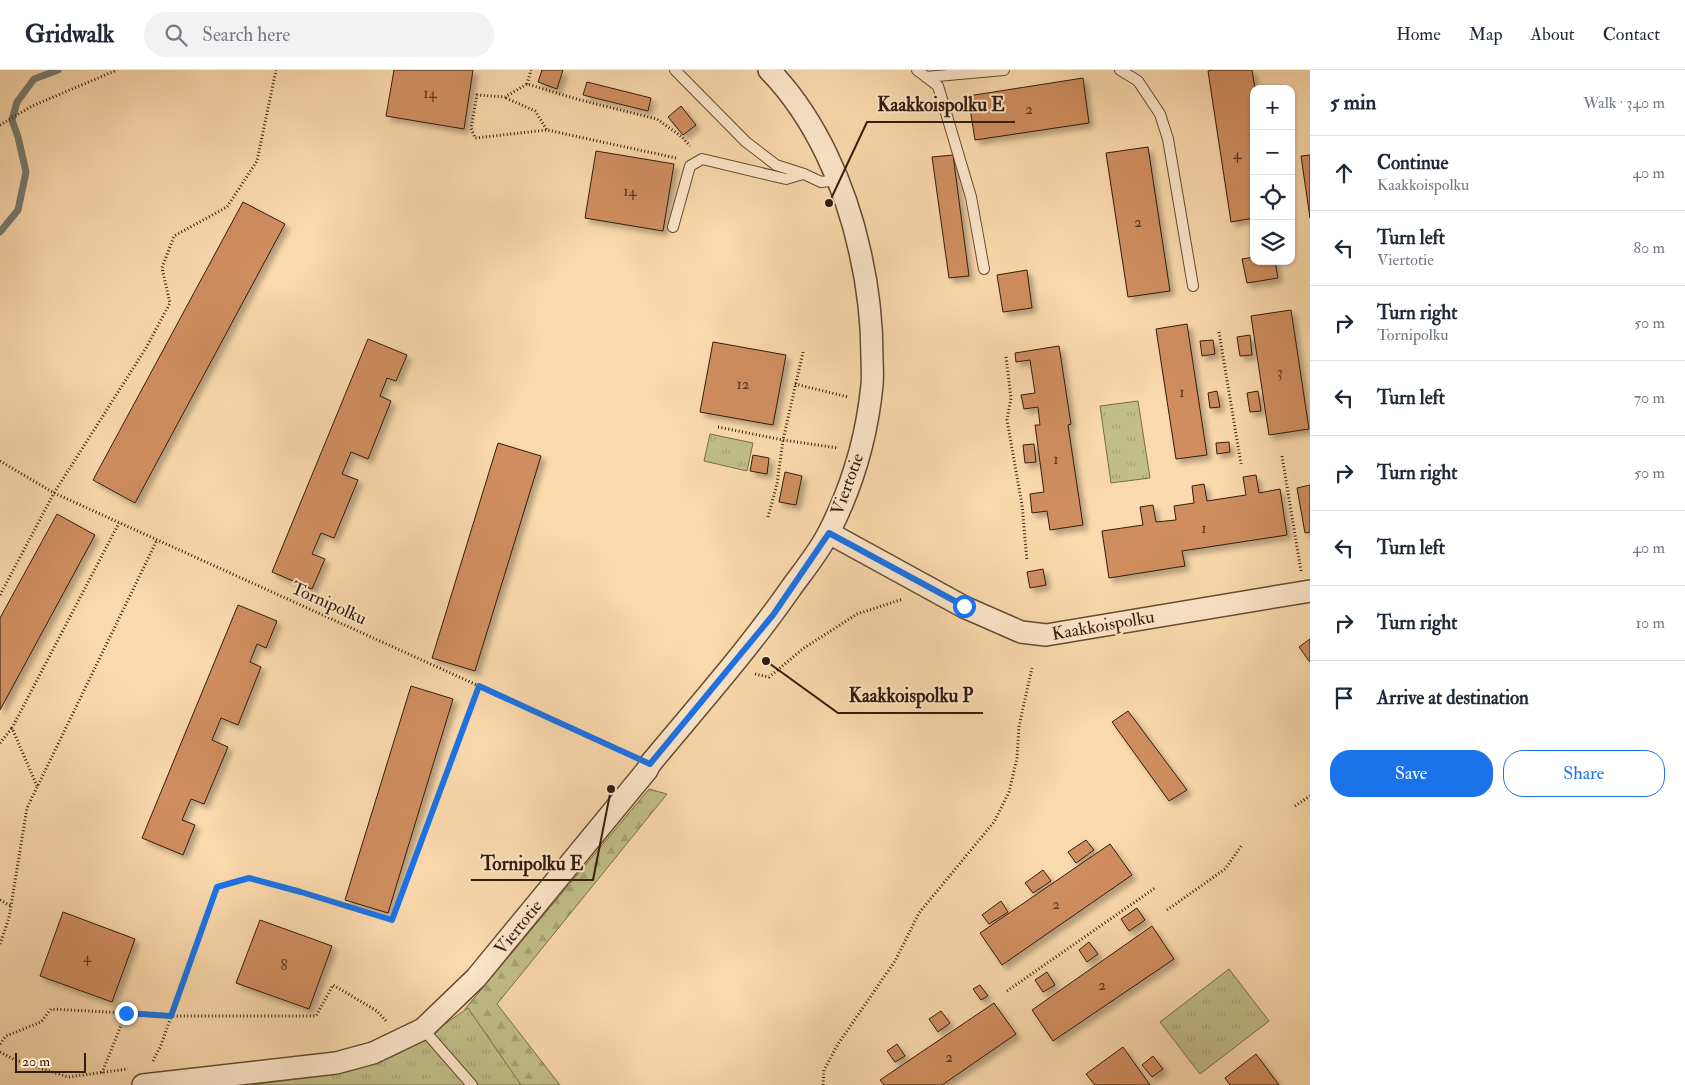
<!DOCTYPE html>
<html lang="en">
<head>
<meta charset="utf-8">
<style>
	:root { --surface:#fff; --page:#f2f2f3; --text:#1f2937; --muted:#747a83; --line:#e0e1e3; --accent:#1a73e8 }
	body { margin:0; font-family:"IM FELL Double Pica",serif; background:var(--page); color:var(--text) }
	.controls { position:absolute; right:15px; top:15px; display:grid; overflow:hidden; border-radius:10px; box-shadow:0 1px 4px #0004 }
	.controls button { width:45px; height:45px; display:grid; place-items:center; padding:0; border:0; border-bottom:1px solid var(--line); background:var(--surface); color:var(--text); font:25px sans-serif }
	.scale { position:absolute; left:15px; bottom:12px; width:71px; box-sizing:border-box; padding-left:5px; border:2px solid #331c0b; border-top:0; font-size:14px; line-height:18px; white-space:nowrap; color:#331c0b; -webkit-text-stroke:4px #fce6c9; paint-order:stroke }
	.stop { position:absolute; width:15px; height:15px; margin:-11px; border:4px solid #1a73e8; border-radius:50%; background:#fff }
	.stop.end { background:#1a73e8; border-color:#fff; box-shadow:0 1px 5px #0008 }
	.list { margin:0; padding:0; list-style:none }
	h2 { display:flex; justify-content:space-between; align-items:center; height:65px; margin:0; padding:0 20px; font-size:21px }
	h2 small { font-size:16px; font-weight:400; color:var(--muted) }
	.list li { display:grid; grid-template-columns:32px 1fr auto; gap:15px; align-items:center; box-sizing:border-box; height:75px; padding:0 20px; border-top:1px solid var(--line) }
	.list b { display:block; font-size:19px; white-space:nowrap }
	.list p { margin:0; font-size:16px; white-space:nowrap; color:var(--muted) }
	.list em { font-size:16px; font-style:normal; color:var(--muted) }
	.actions { display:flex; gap:10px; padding:15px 20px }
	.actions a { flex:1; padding:11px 0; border:1px solid var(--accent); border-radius:20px; text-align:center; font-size:18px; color:var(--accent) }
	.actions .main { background:var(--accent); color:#fff }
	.icon { flex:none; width:28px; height:28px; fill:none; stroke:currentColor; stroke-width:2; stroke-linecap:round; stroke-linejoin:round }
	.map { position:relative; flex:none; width:1310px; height:1015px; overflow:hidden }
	header { display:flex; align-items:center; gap:30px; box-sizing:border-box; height:70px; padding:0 25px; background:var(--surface); border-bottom:1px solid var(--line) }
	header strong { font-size:24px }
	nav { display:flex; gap:28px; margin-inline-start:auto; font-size:18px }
	.search { width:350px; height:45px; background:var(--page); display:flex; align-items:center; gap:12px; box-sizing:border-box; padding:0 18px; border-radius:28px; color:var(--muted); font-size:19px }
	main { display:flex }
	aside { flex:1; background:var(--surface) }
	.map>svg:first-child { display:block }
	.forest { fill:url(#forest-firs); stroke:#7a6d49 }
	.park { fill:url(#park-tufts); stroke:#7a6d49 }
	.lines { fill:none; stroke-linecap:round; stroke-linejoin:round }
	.stream { stroke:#767a70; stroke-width:7 }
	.building { fill:#d08e60; stroke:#331c0b; filter:url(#shadow) }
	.lane-casing { stroke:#654b33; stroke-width:12 }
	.street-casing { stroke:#654b33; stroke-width:24 }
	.path { stroke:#331c0b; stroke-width:3; stroke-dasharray:1 2.5; stroke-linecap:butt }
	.lane { stroke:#fce6c9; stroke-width:10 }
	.street { stroke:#fce6c9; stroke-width:21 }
	.route { stroke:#1a73e8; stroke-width:6 }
	.labels { text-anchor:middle; stroke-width:4; stroke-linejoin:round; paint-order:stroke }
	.number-label { font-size:15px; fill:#5a3820 }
	.street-label { font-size:18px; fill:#331c0b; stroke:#fce6c9 }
	.leader { fill:none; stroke:#331c0b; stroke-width:2 }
	.callout-dot { fill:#331c0b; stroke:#fce6c9; stroke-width:2 }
	.callout-label { font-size:19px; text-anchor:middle; font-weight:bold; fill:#331c0b; stroke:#fce6c9; stroke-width:4; stroke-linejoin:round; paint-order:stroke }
</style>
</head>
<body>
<header>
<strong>Gridwalk</strong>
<div class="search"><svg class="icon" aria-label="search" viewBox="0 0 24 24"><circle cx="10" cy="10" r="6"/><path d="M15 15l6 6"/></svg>Search here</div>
<nav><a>Home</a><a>Map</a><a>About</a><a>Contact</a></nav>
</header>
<main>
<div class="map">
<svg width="1310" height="1015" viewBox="0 0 1310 1015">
	<defs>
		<pattern id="forest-firs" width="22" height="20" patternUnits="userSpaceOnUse" patternTransform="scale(1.25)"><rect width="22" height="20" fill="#c1be87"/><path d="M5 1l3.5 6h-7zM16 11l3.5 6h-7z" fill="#a6a373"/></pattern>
		<pattern id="park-tufts" width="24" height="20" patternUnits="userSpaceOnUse" patternTransform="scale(1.25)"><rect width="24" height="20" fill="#c1be87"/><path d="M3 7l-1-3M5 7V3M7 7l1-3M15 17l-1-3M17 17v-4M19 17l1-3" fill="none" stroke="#a6a373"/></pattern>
		<filter id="shadow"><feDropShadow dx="4.5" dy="4.5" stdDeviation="2.5" flood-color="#0004"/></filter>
	</defs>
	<rect width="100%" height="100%" fill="#fad9ac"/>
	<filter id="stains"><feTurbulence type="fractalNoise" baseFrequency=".004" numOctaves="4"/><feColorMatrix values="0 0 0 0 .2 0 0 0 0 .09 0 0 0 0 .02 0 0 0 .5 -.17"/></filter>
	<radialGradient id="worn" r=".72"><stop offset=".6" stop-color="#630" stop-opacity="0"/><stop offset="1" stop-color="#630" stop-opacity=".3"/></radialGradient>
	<!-- forest -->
	<polygon class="forest" points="649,719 667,724 497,934 560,1015 493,1015 465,939"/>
	<!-- park -->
	<g class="park">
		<polygon points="1138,331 1150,408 1111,413 1100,336"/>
		<polygon points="710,364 753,373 747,401 704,391"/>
		<polygon points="1229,899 1269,951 1200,1004 1160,952"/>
		<polygon points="468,938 521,1015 250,1015 296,1009 377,992 423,969"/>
	</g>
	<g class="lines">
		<!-- stream -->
		<polyline class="stream" points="0,162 18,140 26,102 18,67 12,50 17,32 34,9 58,0"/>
	</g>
	<!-- building -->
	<g class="building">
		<polygon points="394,0 473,0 464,59 386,46"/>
		<polygon points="542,0 563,0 557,19 538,12"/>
		<polygon points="1213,0 1252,0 1255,19 1254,19 1254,148 1231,152 1208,1"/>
		<polygon points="1083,8 1089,53 975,70 968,26"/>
		<polygon points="587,12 651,28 648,41 583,25"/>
		<polygon points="681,36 696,55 683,65 668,47"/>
		<polygon points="1148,77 1170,221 1128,227 1106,83"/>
		<polygon points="596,81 674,94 663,161 585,148"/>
		<polygon points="953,85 969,206 949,208 932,87"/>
		<polygon points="1310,85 1310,148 1301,86"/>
		<polygon points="243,132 285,154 135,433 93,410"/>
		<polygon points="1254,187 1254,191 1275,191 1278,208 1247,213 1242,189"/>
		<polygon points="1027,200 1032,238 1003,242 997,205"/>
		<polygon points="1291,240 1309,359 1269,365 1251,246"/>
		<polygon points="1187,254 1207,385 1176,389 1156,259"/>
		<polygon points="1250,265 1252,285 1240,286 1237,267"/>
		<polygon points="368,269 407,285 396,311 387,308 380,326 391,331 368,389 351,382 342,404 358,410 334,468 321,463 312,484 325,489 312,519 272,502"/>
		<polygon points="1213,270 1215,284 1202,286 1200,271"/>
		<polygon points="713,272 786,285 773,355 700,342"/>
		<polygon points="1059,276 1071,354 1068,355 1083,455 1050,460 1047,441 1032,443 1030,424 1044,422 1035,355 1040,355 1038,337 1024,339 1021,325 1035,323 1030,290 1016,292 1015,283"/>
		<polygon points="1217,321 1220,337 1210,338 1208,323"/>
		<polygon points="1258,321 1261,341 1250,342 1247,323"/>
		<polygon points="1229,372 1230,382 1217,384 1216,373"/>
		<polygon points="498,373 541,386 475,601 432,588"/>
		<polygon points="1034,374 1036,392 1025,393 1023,375"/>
		<polygon points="753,385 769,388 767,404 750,401"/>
		<polygon points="785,402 802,406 796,435 779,432"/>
		<polygon points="1256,405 1259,423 1280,419 1287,465 1182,481 1185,496 1109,508 1102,461 1143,455 1140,437 1153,435 1156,452 1176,450 1174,436 1194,433 1192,416 1204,414 1207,431 1246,425 1243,407"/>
		<polygon points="1310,415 1310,462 1305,463 1297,418"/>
		<polygon points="57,444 95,465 0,640 0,548"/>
		<polygon points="1043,499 1046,515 1030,518 1027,502"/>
		<polygon points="238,535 277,551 266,578 257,574 250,592 261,597 238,655 221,648 212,670 228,677 204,734 191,729 182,750 195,755 183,785 142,768"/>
		<polygon points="1310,569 1310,592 1299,577"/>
		<polygon points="411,616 453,629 388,843 345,830"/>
		<polygon points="1128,641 1187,720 1169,731 1112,652"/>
		<polygon points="1086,770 1094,780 1076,793 1068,782"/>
		<polygon points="1110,774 1132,805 1002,895 980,863"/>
		<polygon points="1043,800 1051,811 1033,823 1025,813"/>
		<polygon points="1001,831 1008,842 989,854 982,845"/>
		<polygon points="1137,838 1145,850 1129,861 1121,849"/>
		<polygon points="63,842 135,869 112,932 40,906"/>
		<polygon points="260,850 332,876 309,939 236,913"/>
		<polygon points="1152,856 1174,889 1053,971 1032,940"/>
		<polygon points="1089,872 1098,884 1087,892 1079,880"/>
		<polygon points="1047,902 1055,915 1043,922 1035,910"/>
		<polygon points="980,915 988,926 981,930 973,919"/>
		<polygon points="994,933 1016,964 942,1015 884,1015 880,1010"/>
		<polygon points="941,941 950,953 938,962 929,949"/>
		<polygon points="897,974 905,986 895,992 887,981"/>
		<polygon points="1123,977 1150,1015 1095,1015 1086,1004"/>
		<polygon points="1256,984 1279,1015 1230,1015 1225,1008"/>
		<polygon points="1153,986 1163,999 1152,1007 1142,995"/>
	</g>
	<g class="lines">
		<!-- lane casing -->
		<g class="lane-casing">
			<g id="lane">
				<polyline points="675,0 746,72 776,95 804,104 821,112 837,110"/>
				<polyline points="917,0 938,16 971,127 984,199"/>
				<polyline points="1120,0 1138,11 1160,44 1168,69 1193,216"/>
				<polyline points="926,7 1004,0"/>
				<polyline points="673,157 690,96 702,89 786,109 803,104"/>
				<polyline points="423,959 472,1015"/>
			</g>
		</g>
		<!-- street casing -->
		<g class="street-casing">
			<g id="street">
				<polyline points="829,463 964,537 1021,562 1046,565 1310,521"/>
				<path d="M 143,1015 L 336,993 L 373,983 L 423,959 L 476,908 L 647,700 L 650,694 C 698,636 748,580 791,518 C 804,500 819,482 829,462 C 852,417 867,366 872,315 C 873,306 872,297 872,287 C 872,251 868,217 860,182 C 846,117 815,47 769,0"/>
			</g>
		</g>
		<!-- path -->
		<g class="path">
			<polyline points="527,14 531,0"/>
			<polyline points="506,28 535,41 547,60"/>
			<polyline points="0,55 32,36 117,0"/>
			<polyline points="676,88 547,60 475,68 471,58 477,25 505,27 527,14 580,30 657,49 682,67 690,76"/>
			<polyline points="1219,262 1241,394"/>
			<polyline points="1006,287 1011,328 1007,350 1022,435 1027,491"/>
			<polyline points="795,314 848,327"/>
			<polyline points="718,357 783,370 838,378"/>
			<polyline points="1282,386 1301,501"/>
			<polyline points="0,391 54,423 631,685"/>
			<polyline points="768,447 777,414 783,370 803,282"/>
			<polyline points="0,525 54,423 146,278 170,233 162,198 174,166 227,137 257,91 276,0"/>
			<polyline points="755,604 769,607 804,578 857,544 903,529"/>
			<polyline points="0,673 12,658"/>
			<polyline points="37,716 12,658 119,453"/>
			<polyline points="1295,736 1310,726"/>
			<polyline points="0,830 11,836"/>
			<polyline points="1167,840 1225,799 1242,775"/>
			<polyline points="0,874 9,848 27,738 157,470"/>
			<polyline points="1007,921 1155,818"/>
			<polyline points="0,974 6,966 41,952 51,939 126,943"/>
			<polyline points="0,982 15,990 68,1007 128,999"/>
			<polyline points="153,991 161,975 217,817 249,808 301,822 392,850 479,616"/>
			<polyline points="102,1003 126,943 171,946 316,946 333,915 377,941 387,952"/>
			<polyline points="823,1015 824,1000 838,974 895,891 919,843 994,752 1009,722 1017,688 1019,656 1032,598"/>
		</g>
		<!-- lane -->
		<use href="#lane" class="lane"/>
		<!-- street -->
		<use href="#street" class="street"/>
	</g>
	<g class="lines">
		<!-- route -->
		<polyline class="route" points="126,943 171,946 217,817 249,808 301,822 392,850 479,616 650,694 773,545 829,463 964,536"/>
	</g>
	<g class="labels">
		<!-- number labels -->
		<g class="number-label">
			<text x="430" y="28">14</text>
			<text x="1029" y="44">2</text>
			<text x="1237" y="89">4</text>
			<text x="630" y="126">14</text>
			<text x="1138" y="157">2</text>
			<text x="1280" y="307">3</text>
			<text x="743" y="319">12</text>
			<text x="1182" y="327">1</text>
			<text x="1056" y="394">1</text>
			<text x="1204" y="463">1</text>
			<text x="1056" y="839">2</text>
			<text x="87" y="892">4</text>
			<text x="284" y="900">8</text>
			<text x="1102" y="920">2</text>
			<text x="949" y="992">2</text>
		</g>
		<!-- street labels -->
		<g class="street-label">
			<text transform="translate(847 414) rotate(-70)" y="6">Viertotie</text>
			<text transform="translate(329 533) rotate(24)" y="6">Tornipolku</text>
			<text transform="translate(1103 555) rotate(-10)" y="6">Kaakkoispolku</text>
			<text transform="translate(518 857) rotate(-51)" y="6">Viertotie</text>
		</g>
	</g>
	<!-- callouts -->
	<path class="leader" d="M829 133L867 52H1015M766 591L838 643H983M611 719L593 810H471"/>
	<g class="callout-dot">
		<circle cx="829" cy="133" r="5"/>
		<circle cx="766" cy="591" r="5"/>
		<circle cx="611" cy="719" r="5"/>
	</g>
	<g class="callout-label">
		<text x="941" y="41">Kaakkoispolku E</text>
		<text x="911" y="632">Kaakkoispolku P</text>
		<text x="532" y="800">Tornipolku E</text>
	</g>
	<rect width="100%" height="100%" filter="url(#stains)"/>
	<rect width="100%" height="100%" fill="url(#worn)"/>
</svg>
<div class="controls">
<button>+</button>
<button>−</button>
<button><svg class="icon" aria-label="locate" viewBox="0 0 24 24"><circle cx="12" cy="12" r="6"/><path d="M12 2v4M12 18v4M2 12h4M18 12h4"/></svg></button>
<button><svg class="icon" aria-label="layers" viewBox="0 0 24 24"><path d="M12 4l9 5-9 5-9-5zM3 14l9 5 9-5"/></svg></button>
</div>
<div class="scale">20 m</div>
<div class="stop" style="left:964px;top:536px"></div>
<div class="stop end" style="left:126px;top:943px"></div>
</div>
<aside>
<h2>5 min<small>Walk · 340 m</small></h2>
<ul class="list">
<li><svg class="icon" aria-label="ahead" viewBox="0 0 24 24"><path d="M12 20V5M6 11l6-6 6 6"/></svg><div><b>Continue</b><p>Kaakkoispolku</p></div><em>40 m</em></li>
<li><svg class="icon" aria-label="left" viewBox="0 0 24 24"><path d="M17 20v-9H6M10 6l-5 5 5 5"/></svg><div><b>Turn left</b><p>Viertotie</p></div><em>80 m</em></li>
<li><svg class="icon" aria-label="right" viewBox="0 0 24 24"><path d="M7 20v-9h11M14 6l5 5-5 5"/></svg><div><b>Turn right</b><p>Tornipolku</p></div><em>50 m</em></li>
<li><svg class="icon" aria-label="left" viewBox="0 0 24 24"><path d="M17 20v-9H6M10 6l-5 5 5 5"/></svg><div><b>Turn left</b></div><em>70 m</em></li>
<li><svg class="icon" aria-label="right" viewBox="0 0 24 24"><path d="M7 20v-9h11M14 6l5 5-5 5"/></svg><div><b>Turn right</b></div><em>50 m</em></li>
<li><svg class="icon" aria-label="left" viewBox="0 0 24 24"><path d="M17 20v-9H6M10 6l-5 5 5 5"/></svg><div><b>Turn left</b></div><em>40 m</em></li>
<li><svg class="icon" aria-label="right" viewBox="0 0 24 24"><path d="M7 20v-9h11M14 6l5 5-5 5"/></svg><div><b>Turn right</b></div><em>10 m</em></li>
<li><svg class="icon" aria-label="arrive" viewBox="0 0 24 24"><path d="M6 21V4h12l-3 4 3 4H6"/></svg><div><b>Arrive at destination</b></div></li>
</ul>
<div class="actions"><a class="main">Save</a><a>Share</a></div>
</aside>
</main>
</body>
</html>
